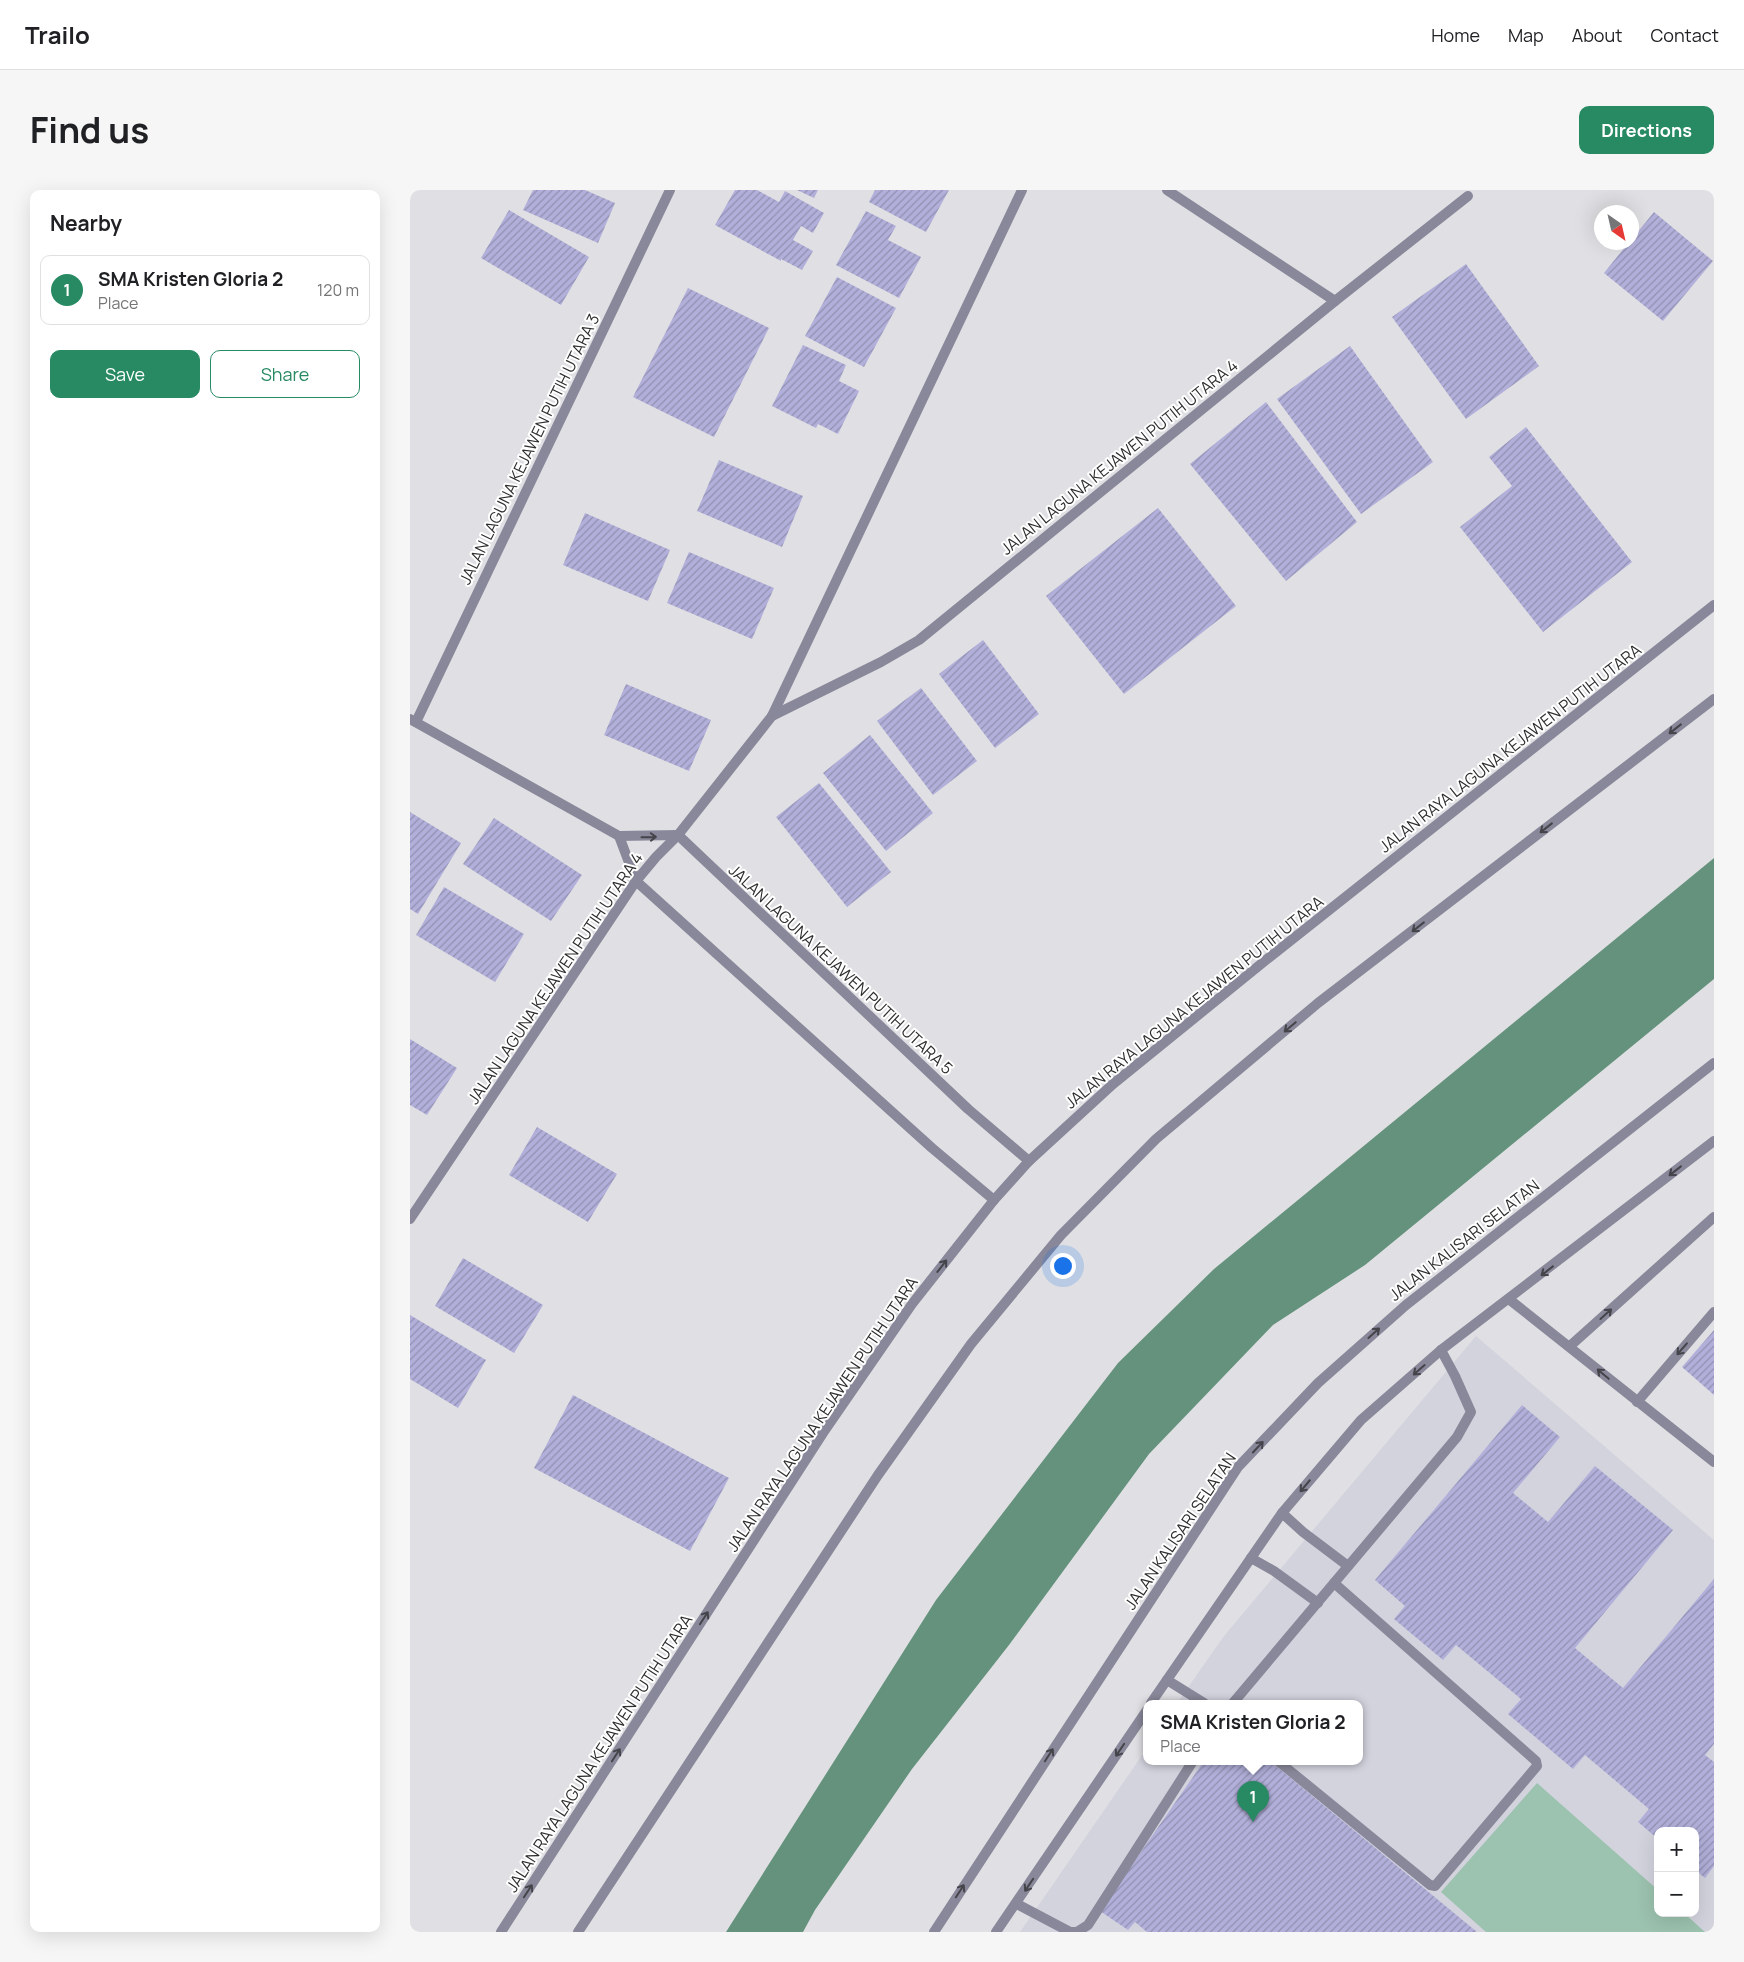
<!DOCTYPE html>
<html lang="en">
<head>
<meta charset="utf-8">
<style>
	:root { --surface:#fff; --page:#f6f6f6; --text:#202124; --muted:#757577; --line:#e0e0e0; --accent:#278a63 }
	body { margin:0; font-family:Manrope,sans-serif; background:var(--page); color:var(--text) }
	.controls { position:absolute; right:15px; bottom:15px; display:grid; overflow:hidden; border-radius:10px; box-shadow:0 5px 20px #0002 }
	.controls button { width:45px; height:45px; display:grid; place-items:center; padding:0; border:0; border-bottom:1px solid var(--line); background:var(--surface); color:var(--text); font:25px sans-serif }
	.compass { position:absolute; left:1184px; top:15px; width:45px; height:45px; border-radius:50%; background:var(--surface); box-shadow:0 5px 20px #0002; rotate:146deg }
	.you { position:absolute; left:652px; top:1075px; width:18px; height:18px; margin:-12px; border:4px solid #fff; border-radius:50%; background:#1a73e8; box-shadow:0 0 0 8px #1a73e833 }
	.badge { display:grid; place-items:center; width:32px; height:32px; border-radius:50%; background:var(--accent); color:#fff; font-size:16px; font-weight:700 }
	.pin { position:absolute; translate:-50% -41px; filter:drop-shadow(0 1px 2px #0008) }
	.pin::after { content:''; position:absolute; top:26px; width:18px; height:15px; background:inherit; clip-path:polygon(0 0,100% 0,50% 100%) }
	.popup { position:absolute; left:733px; top:1510px; width:220px; height:65px; box-sizing:border-box; display:grid; place-content:center; border-radius:10px; background:var(--surface); filter:drop-shadow(0 1px 4px #0005); font-size:16px; white-space:nowrap; color:var(--muted) }
	.popup b { font-size:19px; color:var(--text) }
	.popup::after { content:''; position:absolute; left:50%; top:100%; margin-left:-10px; border:10px solid transparent; border-top-color:var(--surface) }
	.list { margin:0; padding:0; list-style:none }
	h2 { display:flex; justify-content:space-between; align-items:center; height:65px; margin:0; padding:0 20px; font-size:21px }
	h2 small { font-size:16px; font-weight:400; color:var(--muted) }
	.list li { display:grid; grid-template-columns:32px 1fr auto; gap:15px; align-items:center; box-sizing:border-box; height:70px; margin:0 10px 10px; padding:0 10px; border:1px solid var(--line); border-radius:10px }
	.list b { display:block; font-size:19px; white-space:nowrap }
	.list p { margin:0; font-size:16px; white-space:nowrap; color:var(--muted) }
	.list em { font-size:16px; font-style:normal; color:var(--muted) }
	.actions { display:flex; gap:10px; padding:15px 20px }
	.actions a { flex:1; padding:11px 0; border:1px solid var(--accent); border-radius:10px; text-align:center; font-size:18px; color:var(--accent) }
	.actions .main { background:var(--accent); color:#fff }
	.map { position:relative; flex:none; width:1304px; height:1742px; overflow:hidden; border-radius:10px }
	header { display:flex; align-items:center; gap:30px; box-sizing:border-box; height:70px; padding:0 25px; background:var(--surface); border-bottom:1px solid var(--line) }
	header strong { font-size:24px }
	nav { display:flex; gap:28px; margin-inline-start:auto; font-size:18px }
	.intro { display:flex; align-items:center; justify-content:space-between; box-sizing:border-box; height:120px; padding:0 30px }
	h1 { margin:0; font-size:35px }
	.button { padding:12px 22px; border-radius:10px; background:var(--accent); color:#fff; font-size:18px; font-weight:700 }
	main { display:flex; gap:30px; padding:0 30px }
	aside { flex:1; background:var(--surface); border-radius:10px; box-shadow:0 5px 20px #0002 }
	.map>svg:first-child { display:block }
	.built { fill:#d3d3de; fill-rule:evenodd }
	.grass { fill:#9cc3af }
	.water { fill:#65927c }
	.building { fill:url(#building-hatch) }
	.lines { fill:none; stroke-linecap:round; stroke-linejoin:round }
	.service { stroke:#88889a; stroke-width:10 }
	.minor { stroke:#88889a; stroke-width:10 }
	.oneway { stroke:#44444a }
	.labels { text-anchor:middle; stroke-width:4; stroke-linejoin:round; paint-order:stroke }
	.street-label { font-size:16px; fill:#2e2e2f; stroke:#fff }
</style>
</head>
<body>
<header>
<strong>Trailo</strong>
<nav><a>Home</a><a>Map</a><a>About</a><a>Contact</a></nav>
</header>
<div class="intro"><h1>Find us</h1><a class="button">Directions</a></div>
<main>
<aside>
<h2>Nearby<small></small></h2>
<ul class="list">
<li><span class="badge">1</span><div><b>SMA Kristen Gloria 2</b><p>Place</p></div><em>120 m</em></li>
</ul>
<div class="actions"><a class="main">Save</a><a>Share</a></div>
</aside>
<div class="map">
<svg width="1304" height="1742" viewBox="0 0 1304 1742">
	<defs>
		<pattern id="building-hatch" width="6" height="6" patternUnits="userSpaceOnUse" patternTransform="scale(1.25)"><rect width="6" height="6" fill="#b2b0da"/><path d="M-1 1l2-2M0 6l6-6M5 7l2-2" fill="none" stroke="#9190b1"/></pattern>
	</defs>
	<rect width="100%" height="100%" fill="#e0e0e4"/>
	<!-- built -->
	<path class="built" d="M 1066,1146 L 1304,1350 L 1304,1742 L 610,1742 L 737,1558 L 737,1571 L 949,1571 L 949,1513 L 767,1513 L 814,1446 ZM 1248,1641 L 1285,1641 L 1285,1723 L 1248,1723 Z"/>
	<!-- grass -->
	<polygon class="grass" points="1127,1593 1248,1700 1248,1723 1274,1723 1295,1742 1076,1742 1031,1702"/>
	<!-- water -->
	<polygon class="water" points="1304,668 1304,789 955,1075 863,1135 739,1264 599,1455 502,1579 405,1720 393,1742 316,1742 526,1410 708,1173 804,1079"/>
	<!-- building -->
	<g class="building">
		<polygon points="123,0 175,0 205,13 188,53 113,20"/>
		<polygon points="325,0 347,0 369,12 375,1 414,23 403,43 391,36 383,50 403,61 392,80 371,69 371,71 305,35"/>
		<polygon points="387,0 408,0 404,8"/>
		<polygon points="465,0 539,0 516,42 459,12"/>
		<polygon points="99,20 179,67 151,115 71,68"/>
		<polygon points="456,21 486,36 478,50 511,67 489,108 426,75"/>
		<polygon points="1244,22 1303,71 1253,131 1194,83 1219,52 1222,52 1222,49"/>
		<polygon points="1056,74 1129,176 1056,229 982,127"/>
		<polygon points="427,87 486,118 454,177 395,146"/>
		<polygon points="278,98 359,138 304,247 223,207"/>
		<polygon points="393,155 436,175 429,191 449,201 428,244 408,234 406,238 362,216"/>
		<polygon points="940,156 1023,272 951,324 867,209"/>
		<polygon points="856,212 947,332 876,391 780,274"/>
		<polygon points="1116,237 1222,372 1133,442 1050,337 1102,296 1079,267"/>
		<polygon points="309,270 393,306 372,357 287,321"/>
		<polygon points="748,318 826,416 714,504 636,406"/>
		<polygon points="175,323 260,360 238,411 153,375"/>
		<polygon points="279,362 364,398 342,449 257,413"/>
		<polygon points="573,450 629,524 585,558 529,484"/>
		<polygon points="216,494 301,530 279,581 194,545"/>
		<polygon points="511,498 567,571 523,605 467,531"/>
		<polygon points="460,545 523,623 476,661 413,583"/>
		<polygon points="409,593 481,682 437,717 366,627"/>
		<polygon points="0,622 51,653 8,724 0,719"/>
		<polygon points="84,628 172,685 141,731 53,674"/>
		<polygon points="34,697 114,744 85,792 6,745"/>
		<polygon points="0,849 47,878 17,925 0,915"/>
		<polygon points="127,937 207,984 178,1032 99,985"/>
		<polygon points="53,1068 133,1115 104,1163 25,1116"/>
		<polygon points="0,1125 76,1170 48,1218 0,1189"/>
		<polygon points="1304,1140 1304,1205 1272,1177"/>
		<polygon points="163,1205 319,1288 280,1361 124,1278"/>
		<polygon points="1112,1215 1150,1247 1103,1303 1138,1332 1185,1276 1263,1340 1165,1458 1213,1498 1304,1389 1304,1554 1295,1565 1304,1572 1304,1676 1295,1688 1285,1680 1285,1641 1248,1641 1248,1649 1228,1632 1239,1619 1175,1565 1163,1579 1098,1524 1111,1509 1046,1455 1033,1470 984,1429 995,1416 965,1390"/>
		<polygon points="794,1571 860,1571 1067,1742 737,1742 725,1732 718,1740 690,1721"/>
	</g>
	<g class="lines">
		<!-- service -->
		<g class="service">
			<polyline points="1100,1110 1304,1272"/>
			<polyline points="1160,1156 1304,1027"/>
			<polyline points="1227,1212 1304,1122"/>
			<polyline points="872,1323 893,1342 938,1376"/>
			<polyline points="841,1368 864,1381 908,1413"/>
			<polyline points="757,1490 794,1513"/>
			<polyline points="823,1513 1047,1247 1061,1222 1045,1186 1031,1160"/>
			<polyline points="868,1571 1020,1695 1025,1696 1127,1576 1126,1571 924,1393"/>
			<polyline points="607,1714 660,1742 665,1742"/>
			<polyline points="667,1742 678,1735 783,1571"/>
		</g>
		<!-- minor -->
		<g class="minor">
			<polyline points="757,0 925,111"/>
			<polyline points="362,526 612,0"/>
			<polyline points="0,529 209,646 268,645 558,919 619,971"/>
			<polyline points="6,532 260,0"/>
			<polyline points="209,646 226,691 522,958 584,1010"/>
			<polyline points="0,1029 226,691 246,667 268,645 362,526 471,472 509,450 925,111 1058,6"/>
			<polyline points="741,1513 872,1323 951,1230 1031,1160 1304,951"/>
			<polyline points="91,1742 413,1243 502,1114 584,1010 619,971 703,894 861,766 1304,415"/>
			<polyline points="168,1742 468,1285 561,1154 651,1045 746,949 908,813 1304,509"/>
			<polyline points="524,1742 828,1277 908,1193 996,1115 1304,873"/>
			<polyline points="586,1742 737,1520"/>
		</g>
	</g>
	<!-- one-way arrows -->
	<defs><path id="oneway-shaft" d="M-6 0H5M1.5-3L5.5 0L1.5 3" fill="none" stroke-width="1.6" stroke-linecap="round" stroke-linejoin="round" transform="scale(1.25)"/></defs>
	<g class="oneway">
		<use href="#oneway-shaft" transform="translate(1265 539) rotate(142)"/>
		<use href="#oneway-shaft" transform="translate(1136 638) rotate(142)"/>
		<use href="#oneway-shaft" transform="translate(239 647) rotate(-1)"/>
		<use href="#oneway-shaft" transform="translate(1008 737) rotate(142)"/>
		<use href="#oneway-shaft" transform="translate(880 837) rotate(140)"/>
		<use href="#oneway-shaft" transform="translate(1265 981) rotate(142)"/>
		<use href="#oneway-shaft" transform="translate(532 1076) rotate(-52)"/>
		<use href="#oneway-shaft" transform="translate(1137 1081) rotate(142)"/>
		<use href="#oneway-shaft" transform="translate(1196 1124) rotate(-42)"/>
		<use href="#oneway-shaft" transform="translate(964 1143) rotate(-42)"/>
		<use href="#oneway-shaft" transform="translate(1272 1159) rotate(131)"/>
		<use href="#oneway-shaft" transform="translate(1009 1180) rotate(139)"/>
		<use href="#oneway-shaft" transform="translate(1193 1184) rotate(-140)"/>
		<use href="#oneway-shaft" transform="translate(848 1257) rotate(-47)"/>
		<use href="#oneway-shaft" transform="translate(895 1296) rotate(130)"/>
		<use href="#oneway-shaft" transform="translate(294 1428) rotate(-57)"/>
		<use href="#oneway-shaft" transform="translate(710 1560) rotate(124)"/>
		<use href="#oneway-shaft" transform="translate(206 1565) rotate(-57)"/>
		<use href="#oneway-shaft" transform="translate(639 1565) rotate(-57)"/>
		<use href="#oneway-shaft" transform="translate(619 1695) rotate(124)"/>
		<use href="#oneway-shaft" transform="translate(118 1701) rotate(-57)"/>
		<use href="#oneway-shaft" transform="translate(550 1701) rotate(-57)"/>
	</g>
	<g class="labels">
		<!-- street labels -->
		<g class="street-label">
			<text transform="translate(119 259) rotate(-64)" y="6">JALAN LAGUNA KEJAWEN PUTIH UTARA 3</text>
			<text transform="translate(709 267) rotate(-39)" y="6">JALAN LAGUNA KEJAWEN PUTIH UTARA 4</text>
			<text transform="translate(1100 558) rotate(-38)" y="6">JALAN RAYA LAGUNA KEJAWEN PUTIH UTARA</text>
			<text transform="translate(431 779) rotate(43)" y="6">JALAN LAGUNA KEJAWEN PUTIH UTARA 5</text>
			<text transform="translate(145 788) rotate(-56)" y="6">JALAN LAGUNA KEJAWEN PUTIH UTARA 4</text>
			<text transform="translate(784 812) rotate(-39)" y="6">JALAN RAYA LAGUNA KEJAWEN PUTIH UTARA</text>
			<text transform="translate(1054 1050) rotate(-38)" y="6">JALAN KALISARI SELATAN</text>
			<text transform="translate(412 1224) rotate(-56)" y="6">JALAN RAYA LAGUNA KEJAWEN PUTIH UTARA</text>
			<text transform="translate(770 1341) rotate(-56)" y="6">JALAN KALISARI SELATAN</text>
			<text transform="translate(189 1563) rotate(-57)" y="6">JALAN RAYA LAGUNA KEJAWEN PUTIH UTARA</text>
		</g>
	</g>
</svg>
<div class="controls">
<button>+</button>
<button>−</button>
</div>
<svg class="compass" viewBox="-18 -18 36 36"><path d="M0-13l5 13h-10z" fill="#e53935"/><path d="M0 13l5-13h-10z" fill="#757577"/></svg>
<div class="you"></div>
<div class="pin badge" style="left:843px;top:1632px">1</div>
<div class="popup"><b>SMA Kristen Gloria 2</b>Place</div>
</div>
</main>
</body>
</html>
